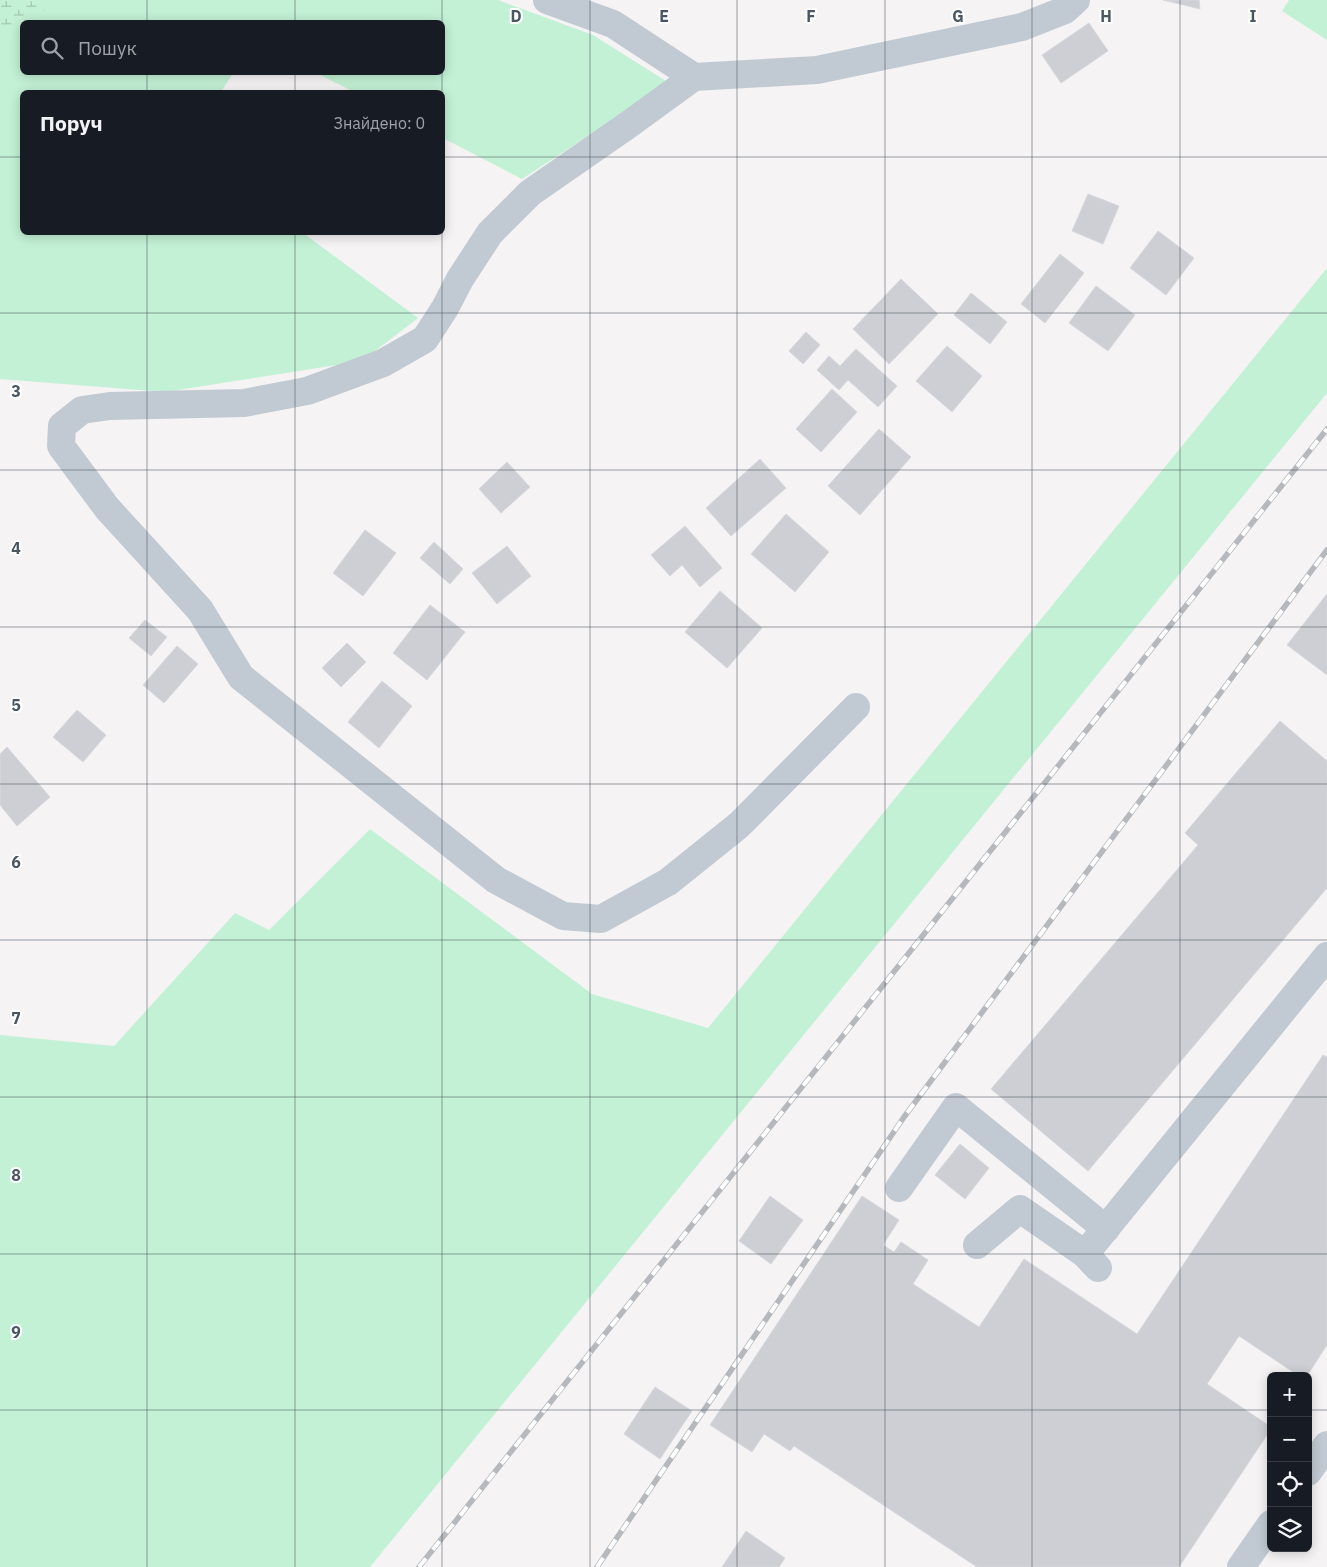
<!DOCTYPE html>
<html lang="uk">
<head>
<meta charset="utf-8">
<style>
	:root { --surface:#171b24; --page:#242831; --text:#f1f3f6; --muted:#9ea1a6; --line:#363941 }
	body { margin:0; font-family:"IBM Plex Sans",sans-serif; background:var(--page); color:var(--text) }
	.controls { position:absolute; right:15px; bottom:15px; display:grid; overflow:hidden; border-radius:8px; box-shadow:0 2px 12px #0003 }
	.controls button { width:45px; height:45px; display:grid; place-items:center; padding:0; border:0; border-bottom:1px solid var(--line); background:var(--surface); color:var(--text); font:25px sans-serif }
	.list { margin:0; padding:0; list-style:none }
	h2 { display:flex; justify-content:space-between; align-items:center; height:65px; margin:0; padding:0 20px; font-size:21px }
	h2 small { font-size:16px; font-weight:400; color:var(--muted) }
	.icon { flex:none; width:28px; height:28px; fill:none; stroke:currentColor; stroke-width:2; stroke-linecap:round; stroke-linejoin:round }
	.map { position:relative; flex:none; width:1327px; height:1567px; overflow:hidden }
	.search { position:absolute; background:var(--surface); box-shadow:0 2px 12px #0003; left:20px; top:20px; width:425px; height:55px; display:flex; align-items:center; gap:12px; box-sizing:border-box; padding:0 18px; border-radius:8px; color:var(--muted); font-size:19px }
	.panel { position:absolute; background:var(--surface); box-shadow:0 2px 12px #0003; left:20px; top:90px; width:425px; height:145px; border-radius:8px }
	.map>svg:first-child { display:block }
	.grass { fill:#c3f1d5 }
	.wetland { fill:url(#wetland-marsh) }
	.building { fill:#cdcfd5; stroke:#d7d9de }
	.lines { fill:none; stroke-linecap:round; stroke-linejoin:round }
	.minor { stroke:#c1cad2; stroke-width:28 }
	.rail-casing { stroke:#b5b8bd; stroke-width:5.5 }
	.rail { stroke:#fff; stroke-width:4; stroke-dasharray:11; stroke-linecap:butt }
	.grid { fill:none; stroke:#4a5661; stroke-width:1; stroke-opacity:0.55 }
	.grid-label { font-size:16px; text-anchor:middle; font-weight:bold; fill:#4a5661; stroke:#fff; stroke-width:4; stroke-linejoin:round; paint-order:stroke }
</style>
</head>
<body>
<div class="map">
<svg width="1327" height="1567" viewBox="0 0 1327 1567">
	<defs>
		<pattern id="wetland-marsh" width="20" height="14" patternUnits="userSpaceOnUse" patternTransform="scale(1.25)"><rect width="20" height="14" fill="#c3f1d5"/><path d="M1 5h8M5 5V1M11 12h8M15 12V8" fill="none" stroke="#a0c6b0"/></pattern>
	</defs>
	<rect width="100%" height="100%" fill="#f5f3f3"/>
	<!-- grass -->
	<g class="grass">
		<polygon points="0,0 498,0 593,35 669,83 522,179 443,138 442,92 354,92 316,73 442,72 442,22 22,22 22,72 233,73 221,92 22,92 22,232 303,233 418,318 362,361 165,392 0,379"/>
		<polygon points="1289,0 1327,0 1327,40 1282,11"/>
		<polygon points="1327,268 1327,393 370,1567 0,1567 0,1035 114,1046 235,913 269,930 370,829 592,994 708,1028"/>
	</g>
	<!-- wetland -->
	<polygon class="wetland" points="0,0 52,0 50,7 0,34"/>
	<!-- building -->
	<g class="building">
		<polygon points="1163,0 1199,0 1200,9"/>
		<polygon points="1089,23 1108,51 1061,83 1042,55"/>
		<polygon points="1088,194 1119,206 1103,244 1072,231"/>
		<polygon points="1158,231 1194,258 1166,295 1130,268"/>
		<polygon points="1060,254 1084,273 1045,323 1021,304"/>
		<polygon points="901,279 938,314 889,364 853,329"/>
		<polygon points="1096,286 1135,315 1108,351 1069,323"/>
		<polygon points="971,293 1007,322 990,344 954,315"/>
		<polygon points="806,332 820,345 803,364 789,351"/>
		<polygon points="947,346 982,376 952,412 916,381"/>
		<polygon points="856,349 897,386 878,407 848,380 839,390 817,370 829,356 840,366"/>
		<polygon points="832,389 857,412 821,452 796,429"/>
		<polygon points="879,429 911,457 860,515 828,486"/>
		<polygon points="760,459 786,488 731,536 706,508"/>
		<polygon points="507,462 530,487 501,513 479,489"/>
		<polygon points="786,514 829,552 795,592 751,554"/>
		<polygon points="685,526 722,568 700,587 682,565 670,576 651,555"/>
		<polygon points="365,530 396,553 363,596 333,573"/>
		<polygon points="434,542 463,569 450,584 420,558"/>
		<polygon points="507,546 531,576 497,604 472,573"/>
		<polygon points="720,591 762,628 727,668 685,632"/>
		<polygon points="1327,594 1327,675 1287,645"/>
		<polygon points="430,605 465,632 427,680 393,653"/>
		<polygon points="145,620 167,637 151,656 129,638"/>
		<polygon points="347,643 366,662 341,687 322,668"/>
		<polygon points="177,646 198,664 164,703 143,685"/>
		<polygon points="382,681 412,706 379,748 348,722"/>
		<polygon points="77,710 106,735 83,762 53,737"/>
		<polygon points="1280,721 1327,761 1327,888 1088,1171 991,1089 1198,845 1185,833"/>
		<polygon points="7,747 50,797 17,826 0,805 0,754"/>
		<polygon points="1323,1055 1327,1057 1327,1345 1307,1376 1299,1376 1239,1336 1207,1384 1271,1427 1271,1429 1179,1567 977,1567 794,1446 790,1451 764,1434 752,1452 710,1425 862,1196 899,1220 883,1245 894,1252 901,1242 928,1260 913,1284 979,1327 1024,1259 1137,1334"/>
		<polygon points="960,1144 989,1168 965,1199 935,1175"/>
		<polygon points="770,1196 803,1220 771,1264 739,1241"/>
		<polygon points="655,1387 692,1411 660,1459 624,1434"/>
		<polygon points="746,1531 785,1558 779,1567 722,1567"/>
	</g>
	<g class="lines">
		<!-- minor -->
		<g class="minor">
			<polyline points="547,0 613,24 694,77"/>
			<polyline points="856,707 739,825 668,882 601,919 563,916 496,880 241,677 200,610 107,508 61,446 62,426 82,410 110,406 244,403 307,391 383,363 425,339 445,308 460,279 490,233 530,193 628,125 694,77 817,70 1022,27 1065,10 1076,0"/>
			<polyline points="899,1188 956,1107 1106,1229"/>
			<polyline points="977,1245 1020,1209 1085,1254"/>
			<polyline points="1098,1268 1085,1254 1327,956"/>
			<polyline points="1308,1472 1327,1445"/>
			<polyline points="1241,1567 1271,1524"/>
		</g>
		<!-- rail casing -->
		<g class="rail-casing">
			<g id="rail">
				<polyline points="419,1567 1327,429"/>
				<polyline points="597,1567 904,1117 1327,550"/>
			</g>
		</g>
		<!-- rail -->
		<use href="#rail" class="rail"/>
	</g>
	<!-- grid -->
	<path class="grid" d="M 147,0 L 147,22M 295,0 L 295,22M 442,0 L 442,22M 590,0 L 590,1567M 737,0 L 737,1567M 885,0 L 885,1567M 1032,0 L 1032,1567M 1180,0 L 1180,1567M 147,72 L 147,92M 295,72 L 295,92M 442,72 L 442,92M 0,157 L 22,157M 442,157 L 1327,157M 147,232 L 147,1567M 295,232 L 295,1567M 442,232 L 442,1567M 0,313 L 1327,313M 0,470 L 1327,470M 0,627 L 1327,627M 0,784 L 1327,784M 0,940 L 1327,940M 0,1097 L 1327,1097M 0,1254 L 1327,1254M 0,1410 L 1271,1410M 1308,1410 L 1327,1410"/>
	<g class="grid-label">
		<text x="516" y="22">D</text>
		<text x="664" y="22">E</text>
		<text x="811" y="22">F</text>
		<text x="958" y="22">G</text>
		<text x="1106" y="22">H</text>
		<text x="1253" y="22">I</text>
		<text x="16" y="397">3</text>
		<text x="16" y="554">4</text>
		<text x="16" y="711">5</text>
		<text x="16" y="868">6</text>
		<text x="16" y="1024">7</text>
		<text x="16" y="1181">8</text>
		<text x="16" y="1338">9</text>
	</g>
</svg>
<div class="controls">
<button>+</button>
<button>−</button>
<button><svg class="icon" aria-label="locate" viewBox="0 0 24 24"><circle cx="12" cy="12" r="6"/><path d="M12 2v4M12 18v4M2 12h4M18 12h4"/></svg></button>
<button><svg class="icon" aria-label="layers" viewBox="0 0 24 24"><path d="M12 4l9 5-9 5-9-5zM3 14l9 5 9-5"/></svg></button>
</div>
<div class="search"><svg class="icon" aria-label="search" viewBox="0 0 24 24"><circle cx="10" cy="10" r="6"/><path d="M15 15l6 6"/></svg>Пошук</div>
<section class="panel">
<h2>Поруч<small>Знайдено: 0</small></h2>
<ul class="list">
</ul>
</section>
</div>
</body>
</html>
